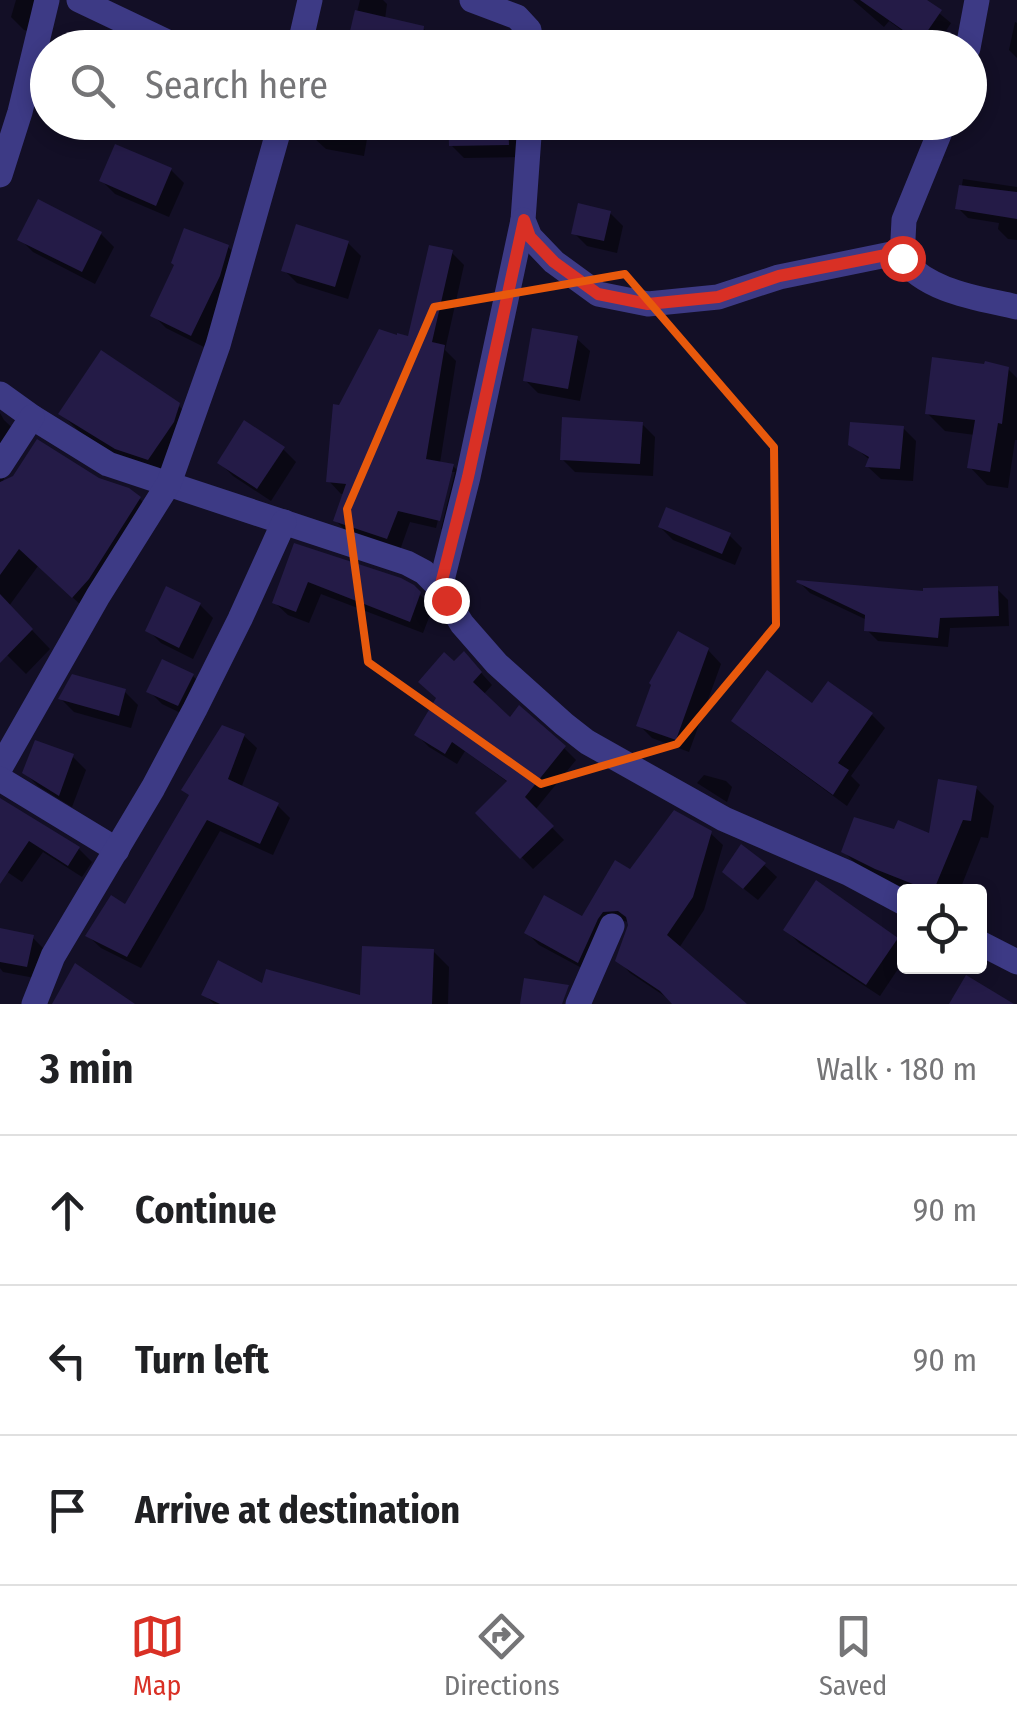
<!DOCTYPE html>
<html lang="en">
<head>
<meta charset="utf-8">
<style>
	:root { --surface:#fff; --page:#f2f2f2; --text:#202124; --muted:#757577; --line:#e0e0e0; --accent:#d93025 }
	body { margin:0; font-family:"Fira Sans Condensed",sans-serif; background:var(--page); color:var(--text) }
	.controls { position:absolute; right:30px; bottom:30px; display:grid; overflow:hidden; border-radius:10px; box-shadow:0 5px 15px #0003 }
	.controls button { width:90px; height:90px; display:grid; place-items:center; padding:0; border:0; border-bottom:2px solid var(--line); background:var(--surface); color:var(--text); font:50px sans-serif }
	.stop { position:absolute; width:30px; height:30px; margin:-22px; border:8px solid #d93025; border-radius:50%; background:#fff }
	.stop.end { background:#d93025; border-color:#fff; box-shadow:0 2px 10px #0008 }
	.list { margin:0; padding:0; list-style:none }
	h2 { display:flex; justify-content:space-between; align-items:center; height:130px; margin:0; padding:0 40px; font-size:42px }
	h2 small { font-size:32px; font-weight:400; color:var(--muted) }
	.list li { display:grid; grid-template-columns:65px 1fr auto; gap:30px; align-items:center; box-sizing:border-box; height:150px; padding:0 40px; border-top:2px solid var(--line) }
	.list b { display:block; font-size:38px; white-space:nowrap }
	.list em { font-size:32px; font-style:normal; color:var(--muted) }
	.icon { flex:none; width:55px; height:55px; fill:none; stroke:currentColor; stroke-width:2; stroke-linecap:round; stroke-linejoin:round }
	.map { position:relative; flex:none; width:1017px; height:1004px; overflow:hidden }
	.search { position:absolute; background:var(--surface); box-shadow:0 5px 15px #0003; left:30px; right:30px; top:30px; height:110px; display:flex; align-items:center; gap:25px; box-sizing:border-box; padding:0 35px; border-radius:55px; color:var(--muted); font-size:38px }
	.sheet { height:580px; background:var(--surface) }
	nav { display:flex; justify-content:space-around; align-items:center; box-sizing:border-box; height:140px; border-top:2px solid var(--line); background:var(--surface); font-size:28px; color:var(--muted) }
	nav a { display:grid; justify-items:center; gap:5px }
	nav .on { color:var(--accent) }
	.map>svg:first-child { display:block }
	.shadow { fill:#0007 }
	.building { fill:#241b47 }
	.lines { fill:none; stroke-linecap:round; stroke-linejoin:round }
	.street { stroke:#3d3a85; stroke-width:25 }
	.route { stroke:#d93025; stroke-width:12 }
	.marked { fill:none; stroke:#e8590c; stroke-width:8; stroke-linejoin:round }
</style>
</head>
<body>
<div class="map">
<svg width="1017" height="1004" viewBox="0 0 1017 1004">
	<rect width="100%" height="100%" fill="#130f26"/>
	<!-- shadow -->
	<g class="shadow">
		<polygon points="16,0 49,0 37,33 24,30 11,17"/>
		<polygon points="360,0 383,0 387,4 385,19 423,28 435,40 434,48 348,48"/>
		<polygon points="853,0 923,0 951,23 935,48 926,48 889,21 884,27"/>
		<polygon points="1015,22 1017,23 1017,58 1009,50"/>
		<polygon points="316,122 370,122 364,156 326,149 314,138"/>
		<polygon points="451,122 514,122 520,129 521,157 464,158 451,145"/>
		<polygon points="171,170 184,183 169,217 115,194 102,181"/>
		<polygon points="963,179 1017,187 1017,240 1008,239 998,229 999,223 968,218 958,208"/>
		<polygon points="610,213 623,226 617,253 587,246 574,233"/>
		<polygon points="101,234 114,247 95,284 33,252 20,239"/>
		<polygon points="348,243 361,256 348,299 297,283 284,270"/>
		<polygon points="228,247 241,260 204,347 166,328 153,315"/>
		<polygon points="452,253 464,265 445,350 456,361 440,463 453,466 466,479 453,532 441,529 455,472 450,472 436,528 410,522 400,550 349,534 336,521 345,494 341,494 329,481 341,408 410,339"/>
		<polygon points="576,338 590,351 580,401 538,393 525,380"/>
		<polygon points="1008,369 1017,378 1017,440 1015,440 1008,488 987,485 970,467 975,435 945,431 927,413"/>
		<polygon points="178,405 198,425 168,478 137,468 81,433 61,414"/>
		<polygon points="0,413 4,420 27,442 4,477 3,484 98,480 140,499 158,517 92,615 38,566 9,606 50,649 26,674 0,648"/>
		<polygon points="642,424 655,437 653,476 575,472 562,459"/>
		<polygon points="903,428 916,441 913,481 881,479 868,467 871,461 851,444"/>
		<polygon points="283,449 296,462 271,501 233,476 220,463"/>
		<polygon points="660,527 729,535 742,548 735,565 673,540"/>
		<polygon points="296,546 419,594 433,607 423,633 321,594 309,623 288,615 274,602"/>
		<polygon points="799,582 926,593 997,589 1008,600 1009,626 950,628 948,647 878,641 867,630 867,620 810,593"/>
		<polygon points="200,605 213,618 193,659 161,643 148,630"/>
		<polygon points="708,650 721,664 689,752 652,738 639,725"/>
		<polygon points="454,664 475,666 492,685 483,695 510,721 564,748 576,760 535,810 564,840 533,869 479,813 509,783 465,751 457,764 429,747 417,735"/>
		<polygon points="193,676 206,689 191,718 162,704 149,691"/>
		<polygon points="125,692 138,705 131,728 74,712 61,699"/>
		<polygon points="813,706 872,715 885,728 851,776 860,785 847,806 747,733 734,720"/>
		<polygon points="244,736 257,748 241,788 277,805 290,818 273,855 220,831 141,968 101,948 88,936 126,908"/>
		<polygon points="73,757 86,770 72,807 38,786 25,773"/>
		<polygon points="704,775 726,781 732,787 727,802 697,783"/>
		<polygon points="976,788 994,806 988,838 981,837 959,892 911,892 862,870 843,851 895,832 931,836"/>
		<polygon points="0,801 79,849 92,862 82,877 43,852 22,882 0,867"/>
		<polygon points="710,833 723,845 704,910 679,948 743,1004 674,1004 675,1003 630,973 618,960 630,923 625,921 614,926 591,973 539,945 527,933 583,920 630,872"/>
		<polygon points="764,865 777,877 758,900 739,885"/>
		<polygon points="786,930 896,940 904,948 904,960 880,996 799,943"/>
		<polygon points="0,931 32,937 45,950 40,979 3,972 0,968"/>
		<polygon points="433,951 449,967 448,1004 214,1004 204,994 263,986 363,998"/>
	</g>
	<!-- building -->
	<g class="building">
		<polygon points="860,0 927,0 942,10 920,42"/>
		<polygon points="355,10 424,26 422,48 346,48"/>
		<polygon points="448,122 508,122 509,145 449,146"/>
		<polygon points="115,144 172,168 156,206 99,181"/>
		<polygon points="959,185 1017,192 1017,219 955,209"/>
		<polygon points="38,199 102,232 82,272 17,240"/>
		<polygon points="578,203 611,211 604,241 571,234"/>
		<polygon points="296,224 349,241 335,287 281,271"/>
		<polygon points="184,228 229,245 220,276 191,336 150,316 174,265 171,263"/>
		<polygon points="429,245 453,250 432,342 445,345 426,459 454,464 440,521 398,511 387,539 333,521 346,484 326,482 333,404 339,405 379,329 397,335 397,333 408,336"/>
		<polygon points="532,328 578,336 568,389 523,381"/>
		<polygon points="101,350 180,403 174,422 148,460 115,449 58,414"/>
		<polygon points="932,357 984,364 985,361 1009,367 1002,424 998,423 990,472 967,468 975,420 925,414"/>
		<polygon points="562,417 643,422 640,464 560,460"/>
		<polygon points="244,420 285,447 257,489 217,463"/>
		<polygon points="850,422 904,426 900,469 865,467 869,457 848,445"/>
		<polygon points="37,439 99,478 129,488 141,497 89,579 72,598 19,549 0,575 0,482 13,476"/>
		<polygon points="666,507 731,533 722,554 658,527"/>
		<polygon points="294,543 401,578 414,585 421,592 410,622 308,582 296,612 272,603"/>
		<polygon points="797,580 923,591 923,588 998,586 999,616 940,618 938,638 864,631 865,615 796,582"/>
		<polygon points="166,586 201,603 179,648 145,631"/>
		<polygon points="0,594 33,629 0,663"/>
		<polygon points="678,631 709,648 676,740 636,726 651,685 649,683"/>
		<polygon points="464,651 482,672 473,682 510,717 519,705 566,746 525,797 554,826 520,859 475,813 507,781 452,742 445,754 414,735 436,698 418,682 444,652 454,661"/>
		<polygon points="162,659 194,674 178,706 146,692"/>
		<polygon points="767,670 812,703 828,681 873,713 838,763 849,770 833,795 731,721"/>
		<polygon points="72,674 126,689 119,716 58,699"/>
		<polygon points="222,725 245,734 228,779 279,803 260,844 207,820 127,957 85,936 111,895 125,904 189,795 181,790"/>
		<polygon points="35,740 74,754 59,796 22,773"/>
		<polygon points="938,779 977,786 971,821 963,820 933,892 875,869 841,852 854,817 894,829 898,820 929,833"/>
		<polygon points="0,798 80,847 68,866 29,841 0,884"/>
		<polygon points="674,810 712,831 693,897 667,935 747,1004 672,1004 660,991 615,961 628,925 626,917 618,911 603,912 598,919 578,963 524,933 544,895 582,916 615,860 630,869"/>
		<polygon points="741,844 766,863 743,889 722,872"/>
		<polygon points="816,880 898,938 866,985 783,930"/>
		<polygon points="0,928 34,935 27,967 0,962"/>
		<polygon points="362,946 434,949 432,1004 220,1004 201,995 218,960 262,983 266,969 360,995"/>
		<polygon points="75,963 135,1004 52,1004"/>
		<polygon points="966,975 1014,1004 949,1004"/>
		<polygon points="524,978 569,985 562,1004 520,1004"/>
	</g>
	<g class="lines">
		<!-- street -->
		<g class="street">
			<polyline points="79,0 180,48"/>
			<polyline points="472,0 517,17 529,30 531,48"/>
			<polyline points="299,48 310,0"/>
			<polyline points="968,48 977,0"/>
			<polyline points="530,122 523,220 530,237 554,262 598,294 648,304 718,297 779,277 901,252"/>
			<path d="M 944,122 L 904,220 L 902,258 C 927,292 979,298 1017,307"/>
			<polyline points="0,175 20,112 47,0"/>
			<polyline points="0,394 32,417 108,464 407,563 424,572 440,588 462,624 497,664 564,724 587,742 724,819 848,873 904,903"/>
			<polyline points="0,466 32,417"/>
			<polyline points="440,588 468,477 523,220"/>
			<polyline points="0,768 98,596 169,483 218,345 281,122"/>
			<polyline points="0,779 117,850"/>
			<polyline points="980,943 1017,962"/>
			<polyline points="34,1004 53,956 153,788 195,709 240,619 284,522"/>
			<polyline points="578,1004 612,926"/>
		</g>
	</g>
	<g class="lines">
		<!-- route -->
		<polyline class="route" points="446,600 440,588 468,477 524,220 530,237 554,262 598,294 648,304 718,297 779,276 901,252 902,258"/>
	</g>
	<!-- marked area -->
	<path class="marked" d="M 625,274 L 774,447 L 776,625 L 677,744 L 541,784 L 368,662 L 347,509 L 434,307 Z"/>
</svg>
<div class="controls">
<button><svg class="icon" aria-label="locate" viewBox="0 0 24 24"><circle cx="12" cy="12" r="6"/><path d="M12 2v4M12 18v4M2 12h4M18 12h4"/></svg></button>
</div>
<div class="stop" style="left:902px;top:258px"></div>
<div class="stop end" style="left:446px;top:600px"></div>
<div class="search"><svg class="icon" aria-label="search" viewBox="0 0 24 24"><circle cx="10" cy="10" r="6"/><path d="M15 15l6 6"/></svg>Search here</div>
</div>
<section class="sheet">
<h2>3 min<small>Walk · 180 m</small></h2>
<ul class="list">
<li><svg class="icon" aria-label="ahead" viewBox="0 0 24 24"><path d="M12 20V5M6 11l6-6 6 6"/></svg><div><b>Continue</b></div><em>90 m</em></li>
<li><svg class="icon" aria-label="left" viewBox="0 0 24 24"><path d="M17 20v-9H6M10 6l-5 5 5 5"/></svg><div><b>Turn left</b></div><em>90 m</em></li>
<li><svg class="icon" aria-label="arrive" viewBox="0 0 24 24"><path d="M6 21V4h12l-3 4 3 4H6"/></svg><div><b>Arrive at destination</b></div></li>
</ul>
</section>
<nav>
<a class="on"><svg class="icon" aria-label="map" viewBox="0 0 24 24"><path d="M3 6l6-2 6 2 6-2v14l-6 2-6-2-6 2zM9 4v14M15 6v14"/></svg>Map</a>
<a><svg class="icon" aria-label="directions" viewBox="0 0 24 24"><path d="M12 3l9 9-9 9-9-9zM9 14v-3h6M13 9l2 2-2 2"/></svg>Directions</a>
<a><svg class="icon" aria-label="saved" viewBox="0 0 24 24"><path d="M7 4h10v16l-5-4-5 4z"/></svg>Saved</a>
</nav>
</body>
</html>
